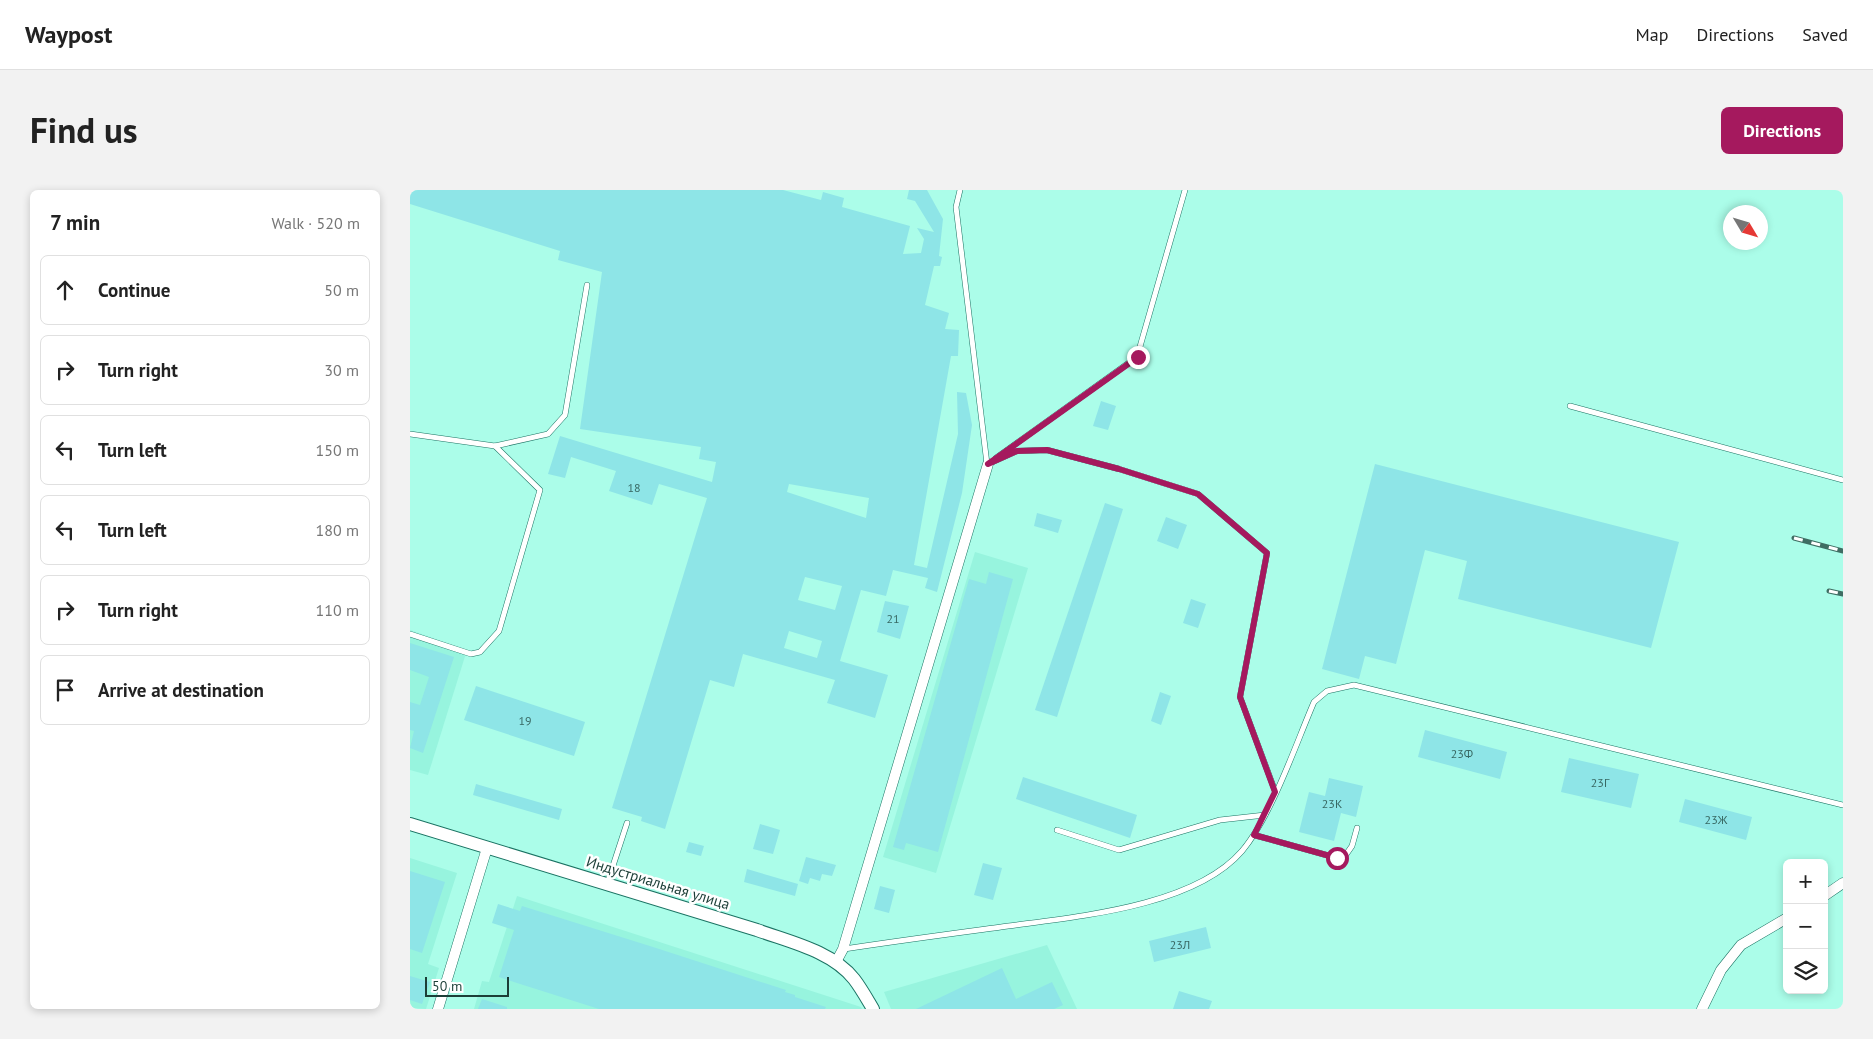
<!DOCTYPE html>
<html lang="en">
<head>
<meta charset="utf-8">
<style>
	:root { --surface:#fff; --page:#f2f2f2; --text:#222; --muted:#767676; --line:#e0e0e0; --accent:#a5195e }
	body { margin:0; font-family:"PT Sans",sans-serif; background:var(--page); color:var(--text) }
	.controls { position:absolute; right:15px; bottom:15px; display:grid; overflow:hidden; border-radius:8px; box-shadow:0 2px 8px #0003 }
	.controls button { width:45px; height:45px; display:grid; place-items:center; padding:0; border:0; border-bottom:1px solid var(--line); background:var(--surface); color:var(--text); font:25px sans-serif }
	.compass { position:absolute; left:1313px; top:15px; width:45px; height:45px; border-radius:50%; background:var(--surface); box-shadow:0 2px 8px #0003; rotate:128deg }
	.scale { position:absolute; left:15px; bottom:12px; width:84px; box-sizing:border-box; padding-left:5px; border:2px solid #1c3e37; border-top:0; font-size:14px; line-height:18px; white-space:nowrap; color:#1c3e37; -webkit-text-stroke:4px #fff; paint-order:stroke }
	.stop { position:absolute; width:15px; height:15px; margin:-11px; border:4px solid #a5195e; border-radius:50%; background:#fff }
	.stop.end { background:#a5195e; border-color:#fff; box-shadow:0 1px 5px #0008 }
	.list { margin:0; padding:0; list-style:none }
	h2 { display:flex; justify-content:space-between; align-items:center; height:65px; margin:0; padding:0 20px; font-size:21px }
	h2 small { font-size:16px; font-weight:400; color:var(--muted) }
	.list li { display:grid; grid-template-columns:32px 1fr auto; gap:15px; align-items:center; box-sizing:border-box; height:70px; margin:0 10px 10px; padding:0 10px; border:1px solid var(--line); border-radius:8px }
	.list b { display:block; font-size:19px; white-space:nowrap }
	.list em { font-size:16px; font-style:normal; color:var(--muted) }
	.icon { flex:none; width:28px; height:28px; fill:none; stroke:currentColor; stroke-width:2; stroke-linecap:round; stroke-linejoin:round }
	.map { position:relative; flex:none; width:1433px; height:819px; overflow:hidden; border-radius:8px }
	header { display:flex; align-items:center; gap:30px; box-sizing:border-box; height:70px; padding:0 25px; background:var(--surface); border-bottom:1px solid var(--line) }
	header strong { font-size:24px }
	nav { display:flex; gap:28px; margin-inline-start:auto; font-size:18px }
	.intro { display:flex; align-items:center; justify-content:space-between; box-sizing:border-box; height:120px; padding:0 30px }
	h1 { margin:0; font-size:35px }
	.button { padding:12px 22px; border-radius:8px; background:var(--accent); color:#fff; font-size:18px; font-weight:700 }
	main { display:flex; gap:30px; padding:0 30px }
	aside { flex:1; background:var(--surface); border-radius:8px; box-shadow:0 2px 8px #0003 }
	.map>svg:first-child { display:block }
	.built { fill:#97f4de }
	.building { fill:#8ee5e7; fill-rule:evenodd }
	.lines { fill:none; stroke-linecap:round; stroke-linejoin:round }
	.service-casing { stroke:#1b7363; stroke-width:6 }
	.minor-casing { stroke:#1b7363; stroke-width:11 }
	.tertiary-casing { stroke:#1b7363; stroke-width:14 }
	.service { stroke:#fff; stroke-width:5 }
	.minor { stroke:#fff; stroke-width:10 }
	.tertiary { stroke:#fff; stroke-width:12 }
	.rail-casing { stroke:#3f6d63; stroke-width:5 }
	.rail { stroke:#fff; stroke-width:3; stroke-dasharray:9; stroke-linecap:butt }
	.route { stroke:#a5195e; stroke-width:6 }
	.labels { text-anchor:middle; stroke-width:5; stroke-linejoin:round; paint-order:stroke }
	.number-label { font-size:12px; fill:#386863 }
	.street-label { font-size:15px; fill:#1c3e37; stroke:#fff }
</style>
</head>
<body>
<header>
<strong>Waypost</strong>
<nav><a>Map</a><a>Directions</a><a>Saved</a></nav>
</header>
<div class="intro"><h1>Find us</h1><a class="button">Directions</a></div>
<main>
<aside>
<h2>7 min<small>Walk · 520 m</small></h2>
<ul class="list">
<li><svg class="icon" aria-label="ahead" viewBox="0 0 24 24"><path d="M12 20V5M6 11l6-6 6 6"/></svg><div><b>Continue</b></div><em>50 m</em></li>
<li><svg class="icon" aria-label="right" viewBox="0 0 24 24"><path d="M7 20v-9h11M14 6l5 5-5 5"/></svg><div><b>Turn right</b></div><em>30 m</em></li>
<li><svg class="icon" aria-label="left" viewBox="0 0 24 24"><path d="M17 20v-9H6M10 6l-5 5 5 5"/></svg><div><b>Turn left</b></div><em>150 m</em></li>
<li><svg class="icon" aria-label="left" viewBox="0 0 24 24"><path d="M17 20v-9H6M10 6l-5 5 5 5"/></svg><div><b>Turn left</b></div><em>180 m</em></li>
<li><svg class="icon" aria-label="right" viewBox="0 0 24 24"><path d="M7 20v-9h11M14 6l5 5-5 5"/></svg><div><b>Turn right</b></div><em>110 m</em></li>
<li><svg class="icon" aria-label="arrive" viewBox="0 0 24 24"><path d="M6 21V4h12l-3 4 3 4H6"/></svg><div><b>Arrive at destination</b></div></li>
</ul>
</aside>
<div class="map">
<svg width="1433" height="819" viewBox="0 0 1433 819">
	<rect width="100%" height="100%" fill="#abfde9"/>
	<!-- built -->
	<g class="built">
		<polygon points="565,362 618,378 526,683 473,667"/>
		<polygon points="0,440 57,460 18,585 0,580"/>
		<polygon points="0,668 47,683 18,774 29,778 16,819 0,818"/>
		<polygon points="107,706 451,817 452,819 64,819 72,791 79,792"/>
		<polygon points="637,755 667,819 481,819 474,802"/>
	</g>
	<!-- building -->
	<g class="building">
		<path d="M 0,0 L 373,0 L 411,10 L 413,2 L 434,8 L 432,17 L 500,36 L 493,64 L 511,63 L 514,49 L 507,38 L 524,42 L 505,11 L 497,9 L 499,0 L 517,0 L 533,29 L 529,66 L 532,67 L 530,76 L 524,76 L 515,115 L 539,123 L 535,139 L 549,140 L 548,166 L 541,166 L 504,375 L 517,378 L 548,244 L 547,202 L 556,203 L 562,235 L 552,303 L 527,402 L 515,398 L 518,388 L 483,380 L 476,406 L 451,400 L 430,471 L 478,485 L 465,528 L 417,513 L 425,490 L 333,464 L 324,497 L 300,490 L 255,639 L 231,631 L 232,627 L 202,618 L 297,308 L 249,294 L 242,315 L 199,301 L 206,281 L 161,267 L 155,288 L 138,284 L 150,246 L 302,292 L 306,272 L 289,269 L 291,257 L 170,239 L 192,82 L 148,70 L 150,61 L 0,14 ZM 379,294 L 459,308 L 456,328 L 377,302 ZM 395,387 L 432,396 L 425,420 L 388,410 ZM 379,441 L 412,451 L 407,468 L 374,458 Z"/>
		<polygon points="691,211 706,216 698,240 683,236"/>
		<polygon points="965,274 1269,352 1241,458 1048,409 1057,371 1015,360 986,474 955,466 949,489 912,479"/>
		<polygon points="695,313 713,319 647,527 625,520"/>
		<polygon points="627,323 652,330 648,343 624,336"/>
		<polygon points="756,327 777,335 768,359 747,351"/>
		<polygon points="579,382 603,389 528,662 496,653 494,660 483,657 559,389 576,394"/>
		<polygon points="781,409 796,414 788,438 773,433"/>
		<polygon points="475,411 499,416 490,449 467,442"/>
		<polygon points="0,453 44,467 13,563 0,558 4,541 0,540 0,512 10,515 19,487 0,480"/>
		<polygon points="66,496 175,532 164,566 54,530"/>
		<polygon points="750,502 761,506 751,535 741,531"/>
		<polygon points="1015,540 1097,562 1090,589 1008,567"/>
		<polygon points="1159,568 1229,584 1221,618 1151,602"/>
		<polygon points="613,587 727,625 720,648 606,609"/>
		<polygon points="919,588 953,596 946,627 931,623 924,651 889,642 899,602 915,606"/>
		<polygon points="66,594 152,619 149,630 63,605"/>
		<polygon points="1275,609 1342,627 1336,650 1269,632"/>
		<polygon points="350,634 370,640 363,664 343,659"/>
		<polygon points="279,652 294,656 291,666 276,662"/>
		<polygon points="396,667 426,675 422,686 412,684 410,691 400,688 398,694 389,691"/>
		<polygon points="573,673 592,678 583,710 564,705"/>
		<polygon points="337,679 388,694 385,706 334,692"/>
		<polygon points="0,681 35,692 12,763 0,759"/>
		<polygon points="470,696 485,700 479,723 464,719"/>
		<polygon points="88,714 110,721 112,716 243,757 376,800 375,802 385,805 385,807 416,817 415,819 189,819 107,793 89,787 104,740 82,733"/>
		<polygon points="796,737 801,758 744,772 739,751"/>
		<polygon points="592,778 606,809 642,792 653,815 644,819 506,819"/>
		<polygon points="0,786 20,792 12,814 0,810"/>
		<polygon points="769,801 802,811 799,819 763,819"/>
		<polygon points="72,809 97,817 97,819 68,819"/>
	</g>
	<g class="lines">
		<!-- service casing -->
		<g class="service-casing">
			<g id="service">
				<polyline points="550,0 546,17 577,274"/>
				<polyline points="1160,216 1433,290"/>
				<polyline points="0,244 85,256 138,244 155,225 177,95"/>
				<polyline points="586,268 727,167 775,0"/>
				<polyline points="578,274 607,261 637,260 709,279 788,304 857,363 830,507 865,601"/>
				<polyline points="0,444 61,464 70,462 89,441 130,300 85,256"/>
				<polyline points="647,640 709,660 810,630 855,625"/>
				<polyline points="844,645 927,668 935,666 942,656 947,638"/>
				<polyline points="197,694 217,633"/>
				<path d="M 434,759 C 486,751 539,744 591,737 C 662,727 783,718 832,661 C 862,625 885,556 904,512 L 917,501 L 944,495 L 1433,615"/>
			</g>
		</g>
		<!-- minor casing -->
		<g class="minor-casing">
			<g id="minor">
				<polyline points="1414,706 1433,693"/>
				<polyline points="426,772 433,759 578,274"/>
				<polyline points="28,819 77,658"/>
				<polyline points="1292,819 1311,780 1331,755 1377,728"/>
			</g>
		</g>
		<!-- tertiary casing -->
		<g class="tertiary-casing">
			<path id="tertiary" d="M 0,634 L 347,740 C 380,752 422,761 444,789 C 451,798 457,809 463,819"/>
		</g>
		<!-- service -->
		<use href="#service" class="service"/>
		<!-- minor -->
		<use href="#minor" class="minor"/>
		<!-- tertiary -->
		<use href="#tertiary" class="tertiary"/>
		<!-- rail casing -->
		<g class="rail-casing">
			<g id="rail">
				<polyline points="1384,348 1433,361"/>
				<polyline points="1419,401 1433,404"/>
			</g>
		</g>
		<!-- rail -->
		<use href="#rail" class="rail"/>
	</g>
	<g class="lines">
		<!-- route -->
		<polyline class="route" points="728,167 578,274 607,261 637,260 709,279 788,304 857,363 830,507 865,602 844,645 927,668"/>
	</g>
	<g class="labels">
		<!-- number labels -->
		<g class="number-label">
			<text x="224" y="302">18</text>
			<text x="483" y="433">21</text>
			<text x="115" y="535">19</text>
			<text x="1052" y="568">23Ф</text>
			<text x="1190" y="597">23Г</text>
			<text x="922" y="618">23К</text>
			<text x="1306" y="634">23Ж</text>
			<text x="770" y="759">23Л</text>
		</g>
		<!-- street labels -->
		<g class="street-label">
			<text transform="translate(248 693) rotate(17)" y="5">Индустриальная улица</text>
		</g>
	</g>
</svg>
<div class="controls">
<button>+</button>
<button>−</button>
<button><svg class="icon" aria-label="layers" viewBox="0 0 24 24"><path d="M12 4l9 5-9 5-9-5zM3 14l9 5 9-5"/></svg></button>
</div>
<svg class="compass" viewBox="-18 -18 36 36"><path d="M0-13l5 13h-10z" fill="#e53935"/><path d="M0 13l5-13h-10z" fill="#767676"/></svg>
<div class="scale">50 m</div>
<div class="stop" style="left:927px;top:668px"></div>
<div class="stop end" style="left:728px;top:167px"></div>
</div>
</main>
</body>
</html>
